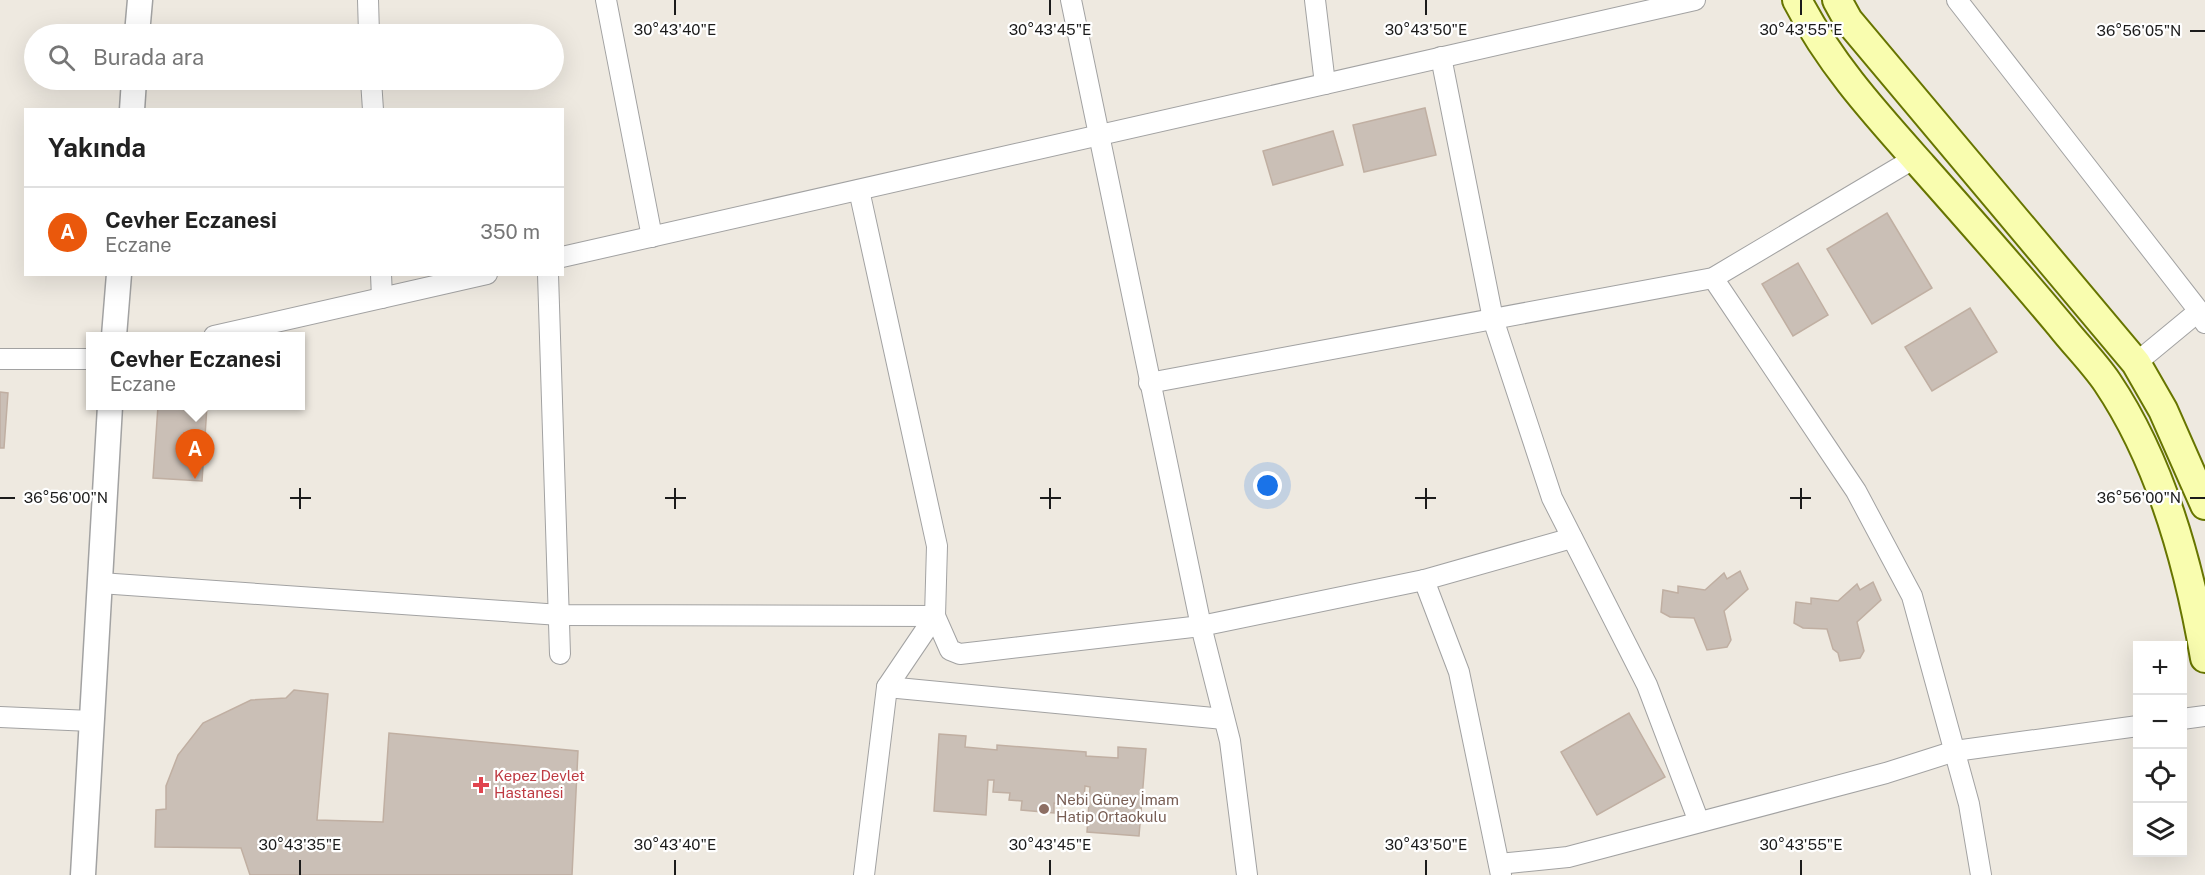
<!DOCTYPE html>
<html lang="tr">
<head>
<meta charset="utf-8">
<style>
	:root { --surface:#fff; --page:#f6f6f6; --text:#222; --muted:#767676; --line:#e0e0e0; --accent:#ea580c }
	body { margin:0; font-family:"Public Sans",sans-serif; background:var(--page); color:var(--text) }
	.controls { position:absolute; right:18px; bottom:18px; display:grid; overflow:hidden; border-radius:0px; box-shadow:0 6px 24px #0002 }
	.controls button { width:54px; height:54px; display:grid; place-items:center; padding:0; border:0; border-bottom:2px solid var(--line); background:var(--surface); color:var(--text); font:30px sans-serif }
	.you { position:absolute; left:1268px; top:486px; width:21px; height:21px; margin:-15px; border:4px solid #fff; border-radius:50%; background:#1a73e8; box-shadow:0 0 0 9px #1a73e833 }
	.badge { display:grid; place-items:center; width:39px; height:39px; border-radius:50%; background:var(--accent); color:#fff; font-size:20px; font-weight:700 }
	.pin { position:absolute; translate:-50% -50px; filter:drop-shadow(0 2px 3px #0008) }
	.pin::after { content:''; position:absolute; top:32px; width:21px; height:18px; background:inherit; clip-path:polygon(0 0,100% 0,50% 100%) }
	.popup { position:absolute; left:86px; top:332px; width:219px; height:78px; box-sizing:border-box; display:grid; place-content:center; border-radius:0px; background:var(--surface); filter:drop-shadow(0 2px 4px #0005); font-size:20px; white-space:nowrap; color:var(--muted) }
	.popup b { font-size:22px; color:var(--text) }
	.popup::after { content:''; position:absolute; left:50%; top:100%; margin-left:-12px; border:12px solid transparent; border-top-color:var(--surface) }
	.list { margin:0; padding:0; list-style:none }
	h2 { display:flex; justify-content:space-between; align-items:center; height:78px; margin:0; padding:0 24px; font-size:26px }
	h2 small { font-size:20px; font-weight:400; color:var(--muted) }
	.list li { display:grid; grid-template-columns:39px 1fr auto; gap:18px; align-items:center; box-sizing:border-box; height:90px; padding:0 24px; border-top:2px solid var(--line) }
	.list b { display:block; font-size:22px; white-space:nowrap }
	.list p { margin:0; font-size:20px; white-space:nowrap; color:var(--muted) }
	.list em { font-size:20px; font-style:normal; color:var(--muted) }
	.icon { flex:none; width:33px; height:33px; fill:none; stroke:currentColor; stroke-width:2; stroke-linecap:round; stroke-linejoin:round }
	.map { position:relative; flex:none; width:2205px; height:875px; overflow:hidden }
	.search { position:absolute; background:var(--surface); box-shadow:0 6px 24px #0002; left:24px; top:24px; width:540px; height:66px; display:flex; align-items:center; gap:15px; box-sizing:border-box; padding:0 21px; border-radius:33px; color:var(--muted); font-size:22px }
	.panel { position:absolute; background:var(--surface); box-shadow:0 6px 24px #0002; left:24px; top:108px; width:540px; height:168px; border-radius:0px }
	.map>svg:first-child { display:block }
	.building { fill:#cabfb6; stroke:#c0afa2; stroke-width:1.5 }
	.lines { fill:none; stroke-linecap:round; stroke-linejoin:round }
	.minor-casing { stroke:#a2a2a2; stroke-width:22 }
	.tertiary-casing { stroke:#a2a2a2; stroke-width:27 }
	.secondary-casing { stroke:#677500; stroke-width:32 }
	.minor { stroke:#fff; stroke-width:20 }
	.tertiary { stroke:#fff; stroke-width:24 }
	.secondary { stroke:#f9fdaf; stroke-width:28 }
	.ticks { fill:none; stroke:#1b1b1b; stroke-width:2 }
	.health-dot { fill:#e0444e; stroke:#fff; stroke-width:2 }
	.education-dot { fill:#8d6e63; stroke:#fff; stroke-width:2 }
	.labels { text-anchor:middle; stroke-width:4.5; stroke-linejoin:round; paint-order:stroke }
	.health-label { font-size:15px; fill:#be3a42; stroke:#fff; text-anchor:start }
	.education-label { font-size:15px; fill:#785e54; stroke:#fff; text-anchor:start }
	.ticks-label { font-size:15px; text-anchor:middle; fill:#1b1b1b; stroke:#fff; stroke-width:4.5; stroke-linejoin:round; paint-order:stroke }
</style>
</head>
<body>
<div class="map">
<svg width="2205" height="875" viewBox="0 0 2205 875">
	<rect width="100%" height="100%" fill="#eee9e0"/>
	<!-- building -->
	<g class="building">
		<polygon points="1425,108 1436,155 1364,172 1353,125"/>
		<polygon points="1333,131 1343,165 1273,185 1263,151"/>
		<polygon points="1887,213 1932,288 1872,324 1827,249"/>
		<polygon points="1798,263 1828,315 1793,336 1762,284"/>
		<polygon points="1970,308 1997,352 1932,391 1905,347"/>
		<polygon points="0,392 8,393 4,448 0,448"/>
		<polygon points="158,406 207,406 202,481 153,478"/>
		<polygon points="1740,571 1748,589 1724,611 1731,640 1727,647 1707,650 1694,618 1670,617 1661,612 1663,590 1678,593 1678,586 1705,590 1724,573 1727,579"/>
		<polygon points="1873,582 1881,600 1857,622 1864,651 1860,658 1840,661 1838,653 1833,649 1827,629 1803,628 1794,623 1796,602 1811,604 1811,598 1838,601 1857,584 1860,590"/>
		<polygon points="294,690 328,694 317,820 383,822 389,733 578,751 572,875 250,875 241,848 155,847 156,810 166,809 166,786 178,755 203,723 251,700 286,698"/>
		<polygon points="1629,713 1665,777 1597,815 1561,752"/>
		<polygon points="939,734 966,736 965,747 997,750 997,745 1086,752 1086,756 1118,758 1118,747 1146,749 1139,836 1087,832 1090,787 1085,786 1084,798 1067,797 1066,804 1054,803 1054,813 1021,810 1022,801 1009,800 1010,793 993,792 994,780 988,780 986,815 934,811"/>
	</g>
	<g class="lines">
		<!-- minor casing -->
		<g class="minor-casing">
			<g id="minor">
				<polyline points="368,0 369,34"/>
				<polyline points="606,0 652,237"/>
				<polyline points="1071,0 1201,626 1230,741 1247,875"/>
				<polyline points="1315,0 1325,84"/>
				<polyline points="1957,0 2199,311 2205,323"/>
				<polyline points="1441,57 1493,319 1552,498 1647,685 1699,822"/>
				<polyline points="371,80 373,110"/>
				<polyline points="859,190 937,546 935,616 887,687 864,875"/>
				<polyline points="562,257 1695,0"/>
				<polyline points="381,274 382,298"/>
				<polyline points="548,274 560,654"/>
				<polyline points="1713,278 1856,491 1912,596 1969,804 1981,875"/>
				<polyline points="214,336 487,274"/>
				<polyline points="0,359 90,359"/>
				<polyline points="2136,363 2199,311"/>
				<polyline points="1149,383 1713,278 1915,158"/>
				<polyline points="1424,580 1459,672 1501,875"/>
				<polyline points="100,583 560,615 935,616 950,650 960,654 1201,626 1424,580 1572,538"/>
				<polyline points="887,687 1224,719"/>
				<polyline points="0,717 91,721"/>
				<polyline points="2182,719 2205,716"/>
				<polyline points="1499,864 1568,857 1886,773 1955,751 2138,726"/>
			</g>
		</g>
		<!-- tertiary casing -->
		<g class="tertiary-casing">
			<g id="tertiary">
				<polyline points="137,34 140,0"/>
				<polyline points="132,110 134,80"/>
				<polyline points="114,336 119,274"/>
				<polyline points="83,875 110,406"/>
			</g>
		</g>
		<!-- secondary casing -->
		<g class="secondary-casing">
			<g id="secondary">
				<path d="M 1797,0 C 1830,64 1874,112 1922,166 C 1969,219 2016,272 2061,326 C 2076,345 2094,363 2107,382 C 2161,462 2189,564 2205,658"/>
				<polyline points="1837,0 1848,20 2136,363 2163,410 2205,505"/>
			</g>
		</g>
		<!-- minor -->
		<use href="#minor" class="minor"/>
		<!-- tertiary -->
		<use href="#tertiary" class="tertiary"/>
		<!-- secondary -->
		<use href="#secondary" class="secondary"/>
	</g>
	<!-- ticks -->
	<path class="ticks" d="M 675,0 L 675,15M 1050,0 L 1050,15M 1426,0 L 1426,15M 1801,0 L 1801,15M 2190,31 L 2205,31M 300,488 L 300,509M 675,488 L 675,509M 1050,488 L 1050,509M 1426,488 L 1426,509M 1801,488 L 1801,509M 0,498 L 15,498M 290,498 L 311,498M 665,498 L 686,498M 1040,498 L 1061,498M 1415,498 L 1436,498M 1790,498 L 1811,498M 2190,498 L 2205,498M 300,860 L 300,875M 675,860 L 675,875M 1050,860 L 1050,875M 1426,860 L 1426,875M 1801,860 L 1801,875"/>
	<!-- markers -->
	<path class="health-dot" d="M478 776h6v6h6v6h-6v6h-6v-6h-6v-6h6z"/>
	<circle class="education-dot" cx="1044" cy="809" r="6"/>
	<g class="labels">
		<!-- health labels -->
		<g class="health-label">
			<text x="494" y="781">Kepez Devlet<tspan x="494" dy="17">Hastanesi</tspan></text>
		</g>
		<!-- education labels -->
		<g class="education-label">
			<text x="1056" y="805">Nebi Güney İmam<tspan x="1056" dy="17">Hatip Ortaokulu</tspan></text>
		</g>
	</g>
	<g class="ticks-label">
		<text x="675" y="35">30°43'40"E</text>
		<text x="1050" y="35">30°43'45"E</text>
		<text x="1426" y="35">30°43'50"E</text>
		<text x="1801" y="35">30°43'55"E</text>
		<text x="2139" y="36">36°56'05"N</text>
		<text x="66" y="503">36°56'00"N</text>
		<text x="2139" y="503">36°56'00"N</text>
		<text x="300" y="850">30°43'35"E</text>
		<text x="675" y="850">30°43'40"E</text>
		<text x="1050" y="850">30°43'45"E</text>
		<text x="1426" y="850">30°43'50"E</text>
		<text x="1801" y="850">30°43'55"E</text>
	</g>
</svg>
<div class="controls">
<button>+</button>
<button>−</button>
<button><svg class="icon" aria-label="locate" viewBox="0 0 24 24"><circle cx="12" cy="12" r="6"/><path d="M12 2v4M12 18v4M2 12h4M18 12h4"/></svg></button>
<button><svg class="icon" aria-label="layers" viewBox="0 0 24 24"><path d="M12 4l9 5-9 5-9-5zM3 14l9 5 9-5"/></svg></button>
</div>
<div class="you"></div>
<div class="pin badge" style="left:195px;top:479px">A</div>
<div class="popup"><b>Cevher Eczanesi</b>Eczane</div>
<div class="search"><svg class="icon" aria-label="search" viewBox="0 0 24 24"><circle cx="10" cy="10" r="6"/><path d="M15 15l6 6"/></svg>Burada ara</div>
<section class="panel">
<h2>Yakında<small></small></h2>
<ul class="list">
<li><span class="badge">A</span><div><b>Cevher Eczanesi</b><p>Eczane</p></div><em>350 m</em></li>
</ul>
</section>
</div>
</body>
</html>
